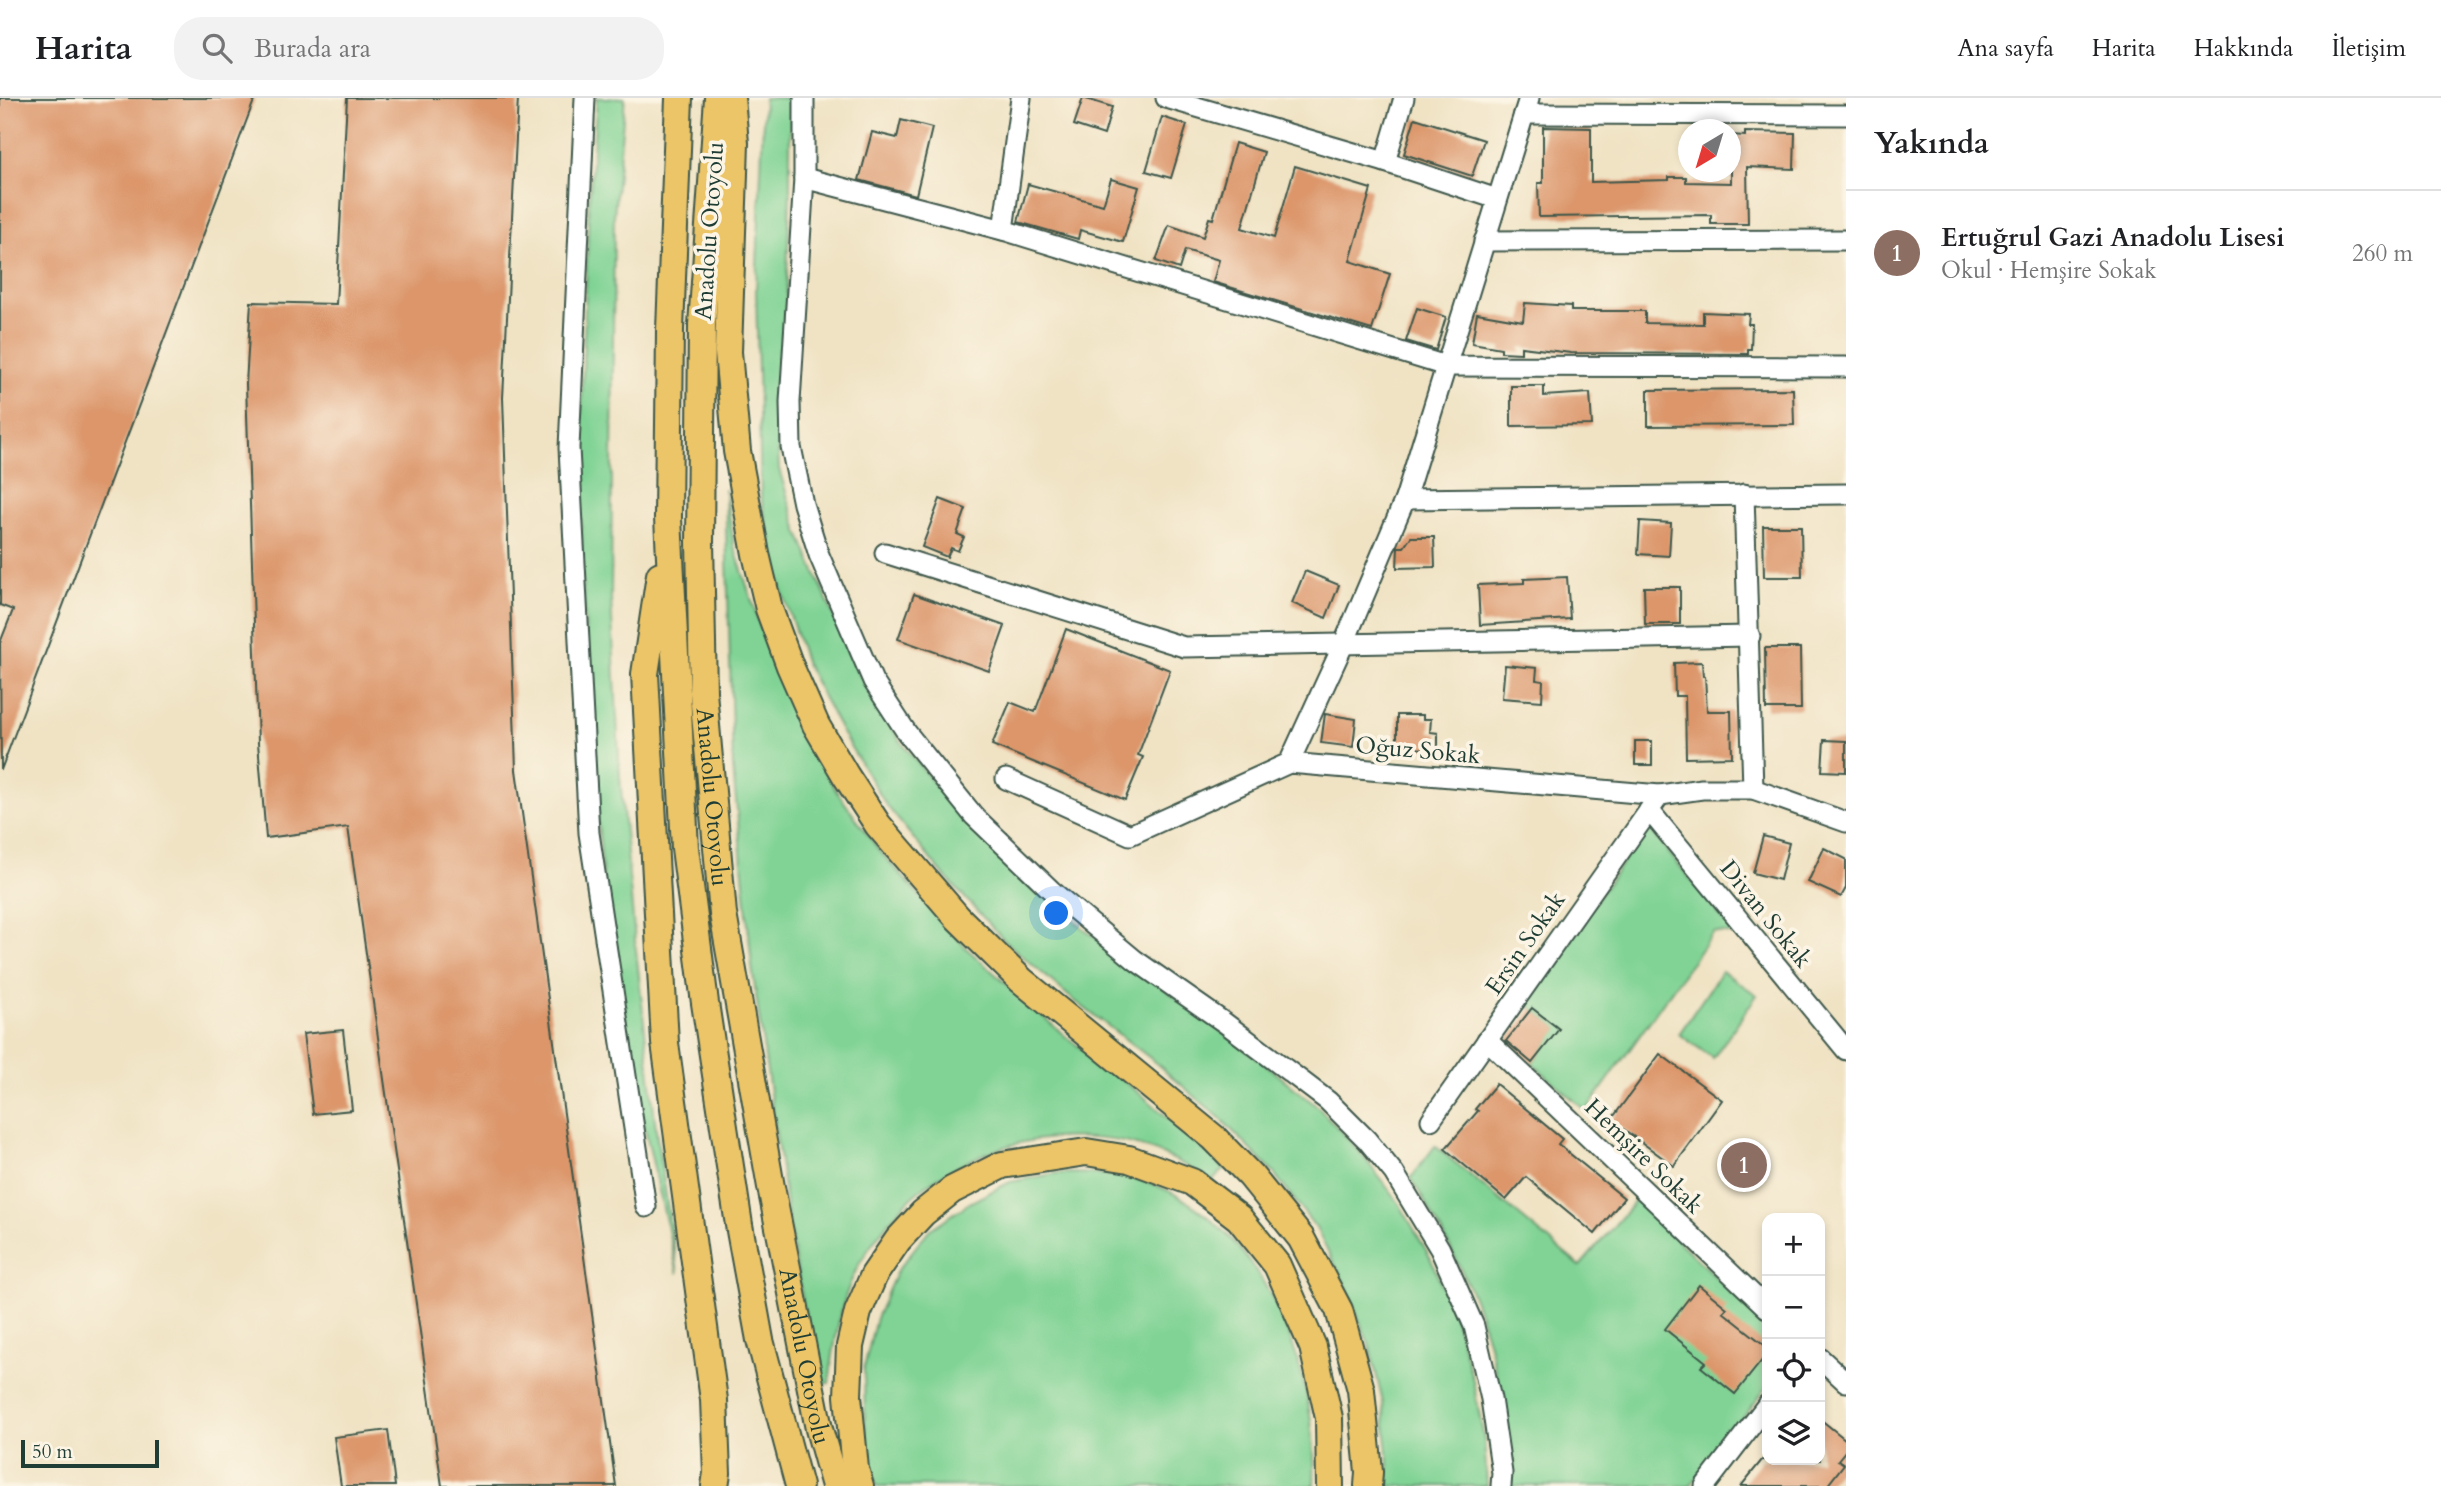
<!DOCTYPE html>
<html lang="tr">
<head>
<meta charset="utf-8">
<style>
	:root { --surface:#fff; --page:#f2f2f2; --text:#202124; --muted:#757577; --line:#e0e0e0; --accent:#111827 }
	body { margin:0; font-family:Cardo,serif; background:var(--page); color:var(--text) }
	.controls { position:absolute; right:21px; bottom:21px; display:grid; overflow:hidden; border-radius:14px; box-shadow:0 4px 10px #0003 }
	.controls button { width:63px; height:63px; display:grid; place-items:center; padding:0; border:0; border-bottom:2px solid var(--line); background:var(--surface); color:var(--text); font:35px sans-serif }
	.compass { position:absolute; left:1678px; top:21px; width:63px; height:63px; border-radius:50%; background:var(--surface); box-shadow:0 4px 10px #0003; rotate:218deg }
	.scale { position:absolute; left:21px; bottom:18px; width:138px; box-sizing:border-box; padding-left:7px; border:4px solid #1f3d34; border-top:0; font-size:19px; line-height:24px; white-space:nowrap; color:#1f3d34; -webkit-text-stroke:5px #fcf5e5; paint-order:stroke }
	.you { position:absolute; left:1057px; top:816px; width:24px; height:24px; margin:-18px; border:5px solid #fff; border-radius:50%; background:#1a73e8; box-shadow:0 0 0 10px #1a73e833 }
	.badge { display:grid; place-items:center; width:46px; height:46px; border-radius:50%; background:var(--accent); color:#fff; font-size:23px; font-weight:700 }
	.pin { position:absolute; translate:-50% -50%; border:4px solid #fff; box-shadow:0 2px 7px #0006 }
	.list { margin:0; padding:0; list-style:none }
	h2 { display:flex; justify-content:space-between; align-items:center; height:91px; margin:0; padding:0 28px; font-size:30px }
	h2 small { font-size:23px; font-weight:400; color:var(--muted) }
	.list li { display:grid; grid-template-columns:46px 1fr auto; gap:21px; align-items:center; box-sizing:border-box; height:126px; padding:0 28px; border-top:2px solid var(--line) }
	.list b { display:block; font-size:26px; white-space:nowrap }
	.list p { margin:0; font-size:23px; white-space:nowrap; color:var(--muted) }
	.list em { font-size:23px; font-style:normal; color:var(--muted) }
	.icon { flex:none; width:38px; height:38px; fill:none; stroke:currentColor; stroke-width:2; stroke-linecap:round; stroke-linejoin:round }
	.map { position:relative; flex:none; width:1846px; height:1388px; overflow:hidden }
	header { display:flex; align-items:center; gap:42px; box-sizing:border-box; height:98px; padding:0 35px; background:var(--surface); border-bottom:2px solid var(--line) }
	header strong { font-size:33px }
	nav { display:flex; gap:38px; margin-inline-start:auto; font-size:24px }
	.search { width:490px; height:63px; background:var(--page); display:flex; align-items:center; gap:18px; box-sizing:border-box; padding:0 24px; border-radius:28px; color:var(--muted); font-size:26px }
	main { display:flex }
	aside { flex:1; background:var(--surface) }
	.map>svg:first-child { display:block }
	.green { fill:#80d394; stroke:#508864; stroke-width:2 }
	.building { fill:#dc966b }
	.lines { fill:none; stroke-linecap:round; stroke-linejoin:round }
	.minor-casing { stroke:#3e564a; stroke-width:23 }
	.highway-casing { stroke:#3e564a; stroke-width:30 }
	.minor { stroke:#fff; stroke-width:19 }
	.highway { stroke:#edc569; stroke-width:26 }
	.labels { text-anchor:middle; stroke-width:7; stroke-linejoin:round; paint-order:stroke }
	.street-label { font-size:24px; fill:#1f3d34; stroke:#fcf5e5 }
</style>
</head>
<body>
<header>
<strong>Harita</strong>
<div class="search"><svg class="icon" aria-label="search" viewBox="0 0 24 24"><circle cx="10" cy="10" r="6"/><path d="M15 15l6 6"/></svg>Burada ara</div>
<nav><a>Ana sayfa</a><a>Harita</a><a>Hakkında</a><a>İletişim</a></nav>
</header>
<main>
<div class="map">
<svg width="1846" height="1388" viewBox="0 0 1846 1388">
	<rect width="100%" height="100%" fill="#fcf5e5"/>
	<filter id="ink" filterUnits="userSpaceOnUse"><feTurbulence type="fractalNoise" baseFrequency=".0143" numOctaves="2"/><feDisplacementMap in="SourceGraphic" scale="14" xChannelSelector="R" yChannelSelector="G"/><feConvolveMatrix kernelMatrix="1 2 1 2 8 2 1 2 1" color-interpolation-filters="sRGB"/></filter>
	<filter id="wash" filterUnits="userSpaceOnUse"><feTurbulence type="fractalNoise" baseFrequency=".00686" numOctaves="4" result="noise"/><feDisplacementMap in="SourceGraphic" scale="28" xChannelSelector="R" yChannelSelector="G"/><feGaussianBlur stdDeviation="1.57" result="paint"/><feColorMatrix in="noise" values="0 0 0 0 0 0 0 0 0 0 0 0 0 0 0 0 0 1.4 0 .05"/><feComposite in="paint" operator="in"/></filter>
	<g filter="url(#wash)">
		<rect width="100%" height="100%" fill="#f0e3c4"/>
		<!-- green -->
		<g class="green">
			<polygon points="597,0 625,0 614,118 611,500 620,679 635,843 657,1040 678,1176 638,1000 605,803 596,700 582,472 580,355 589,105"/>
			<polygon points="764,0 790,0 790,96 786,206 776,287 779,371 798,433 856,571 899,641 963,722 1021,779 1083,830 1260,962 1319,1010 1359,1053 1399,1105 1430,1159 1454,1218 1473,1283 1484,1341 1487,1388 1387,1388 1389,1367 1383,1305 1370,1249 1346,1188 1316,1130 1273,1074 1220,1020 1150,960 1070,899 1005,843 941,774 887,708 841,633 806,566 779,483 761,399 756,191"/>
			<path d="M 725,391 L 734,448 L 769,556 L 835,691 L 878,751 L 967,851 L 1065,938 L 1143,998 L 1225,1071 L 1212,1083 C 1189,1068 1166,1056 1140,1048 C 1108,1038 1058,1037 1024,1044 C 992,1050 949,1070 923,1090 C 900,1107 880,1134 864,1158 C 840,1195 835,1243 829,1285 L 818,1286 L 790,1133 L 752,869 L 733,671 Z"/>
			<polygon points="1648,729 1735,836 1713,834 1586,1013 1532,965 1558,931 1524,904"/>
			<polygon points="1722,873 1757,897 1713,960 1679,936"/>
			<path d="M 1435,1048 L 1580,1168 L 1636,1102 L 1767,1229 L 1767,1289 L 1690,1388 L 1510,1388 C 1506,1329 1499,1270 1479,1214 C 1462,1167 1436,1123 1411,1080 Z"/>
			<path d="M 1058,1075 C 1090,1076 1127,1074 1158,1088 C 1268,1136 1319,1275 1314,1388 L 877,1388 L 870,1363 L 865,1325 L 864,1270 L 876,1220 L 897,1173 L 929,1132 L 971,1104 L 1010,1084 Z"/>
		</g>
		<g id="blocks">
			<!-- building -->
			<g class="building">
				<polygon points="0,0 255,0 1,672 0,545 13,512 0,507"/>
				<polygon points="347,0 518,0 503,300 516,672 616,1388 442,1388 348,729 266,740 258,645 246,286 251,204 336,206"/>
				<polygon points="1083,0 1112,9 1104,37 1074,27"/>
				<polygon points="1162,19 1187,27 1171,80 1146,73"/>
				<polygon points="1415,20 1484,42 1472,78 1404,56"/>
				<polygon points="901,22 932,30 916,97 859,82 872,34 897,40"/>
				<polygon points="1543,29 1591,30 1591,84 1669,82 1669,79 1686,79 1686,84 1731,85 1731,37 1745,38 1745,34 1795,35 1794,71 1747,69 1748,126 1711,126 1711,117 1539,119 1538,85 1543,85"/>
				<polygon points="1235,45 1264,54 1242,130 1274,140 1295,68 1371,91 1350,163 1390,176 1372,232 1213,184 1219,162 1185,152 1179,171 1156,163 1169,127 1203,139 1209,120 1213,121"/>
				<polygon points="1111,81 1139,89 1123,144 1080,132 1078,141 1018,124 1028,86 1103,107"/>
				<polygon points="1525,205 1571,208 1571,213 1645,213 1645,225 1703,226 1703,214 1749,216 1748,226 1752,226 1751,251 1748,251 1748,256 1571,255 1521,249 1521,255 1501,254 1501,250 1472,245 1477,215 1523,223"/>
				<polygon points="1417,210 1446,219 1436,252 1406,243"/>
				<polygon points="1511,288 1544,288 1544,298 1590,295 1592,327 1511,328"/>
				<polygon points="1793,291 1794,327 1648,328 1648,292"/>
				<polygon points="940,401 966,411 957,436 964,439 958,453 951,450 947,459 922,449"/>
				<polygon points="1640,423 1671,425 1669,458 1638,456"/>
				<polygon points="1763,428 1801,428 1802,479 1764,479"/>
				<polygon points="1411,439 1434,439 1435,469 1397,470 1398,449 1404,449"/>
				<polygon points="1305,473 1339,487 1326,520 1292,505"/>
				<polygon points="1567,479 1570,521 1480,527 1478,487 1524,485 1524,481"/>
				<polygon points="1644,489 1680,489 1680,526 1645,526"/>
				<polygon points="914,496 1005,528 989,573 898,541"/>
				<polygon points="1066,531 1170,572 1138,657 1143,659 1125,702 992,647 1010,604 1035,614"/>
				<polygon points="1765,550 1800,550 1801,611 1766,611"/>
				<polygon points="1702,564 1703,578 1705,578 1707,613 1731,613 1732,659 1686,660 1685,598 1675,598 1674,565"/>
				<polygon points="1505,567 1537,570 1536,582 1543,583 1542,603 1502,600"/>
				<polygon points="1325,616 1356,621 1353,649 1321,645"/>
				<polygon points="1397,617 1423,617 1423,621 1431,621 1430,634 1438,635 1438,651 1397,650"/>
				<polygon points="1824,642 1846,643 1846,674 1822,673"/>
				<rect x="1635" y="643" width="17" height="24"/>
				<polygon points="1763,738 1789,745 1780,782 1753,775"/>
				<polygon points="1824,750 1846,761 1846,790 1841,799 1808,784"/>
				<polygon points="1532,910 1559,931 1532,965 1506,943"/>
				<polygon points="343,932 352,1012 313,1016 303,936"/>
				<polygon points="1660,956 1722,1002 1674,1068 1611,1022"/>
				<polygon points="1496,986 1562,1041 1558,1046 1624,1100 1595,1136 1526,1079 1506,1102 1445,1051 1478,1013 1475,1011"/>
				<polygon points="1699,1187 1727,1210 1723,1214 1767,1249 1767,1256 1735,1296 1701,1269 1706,1264 1665,1231"/>
				<polygon points="1820,1321 1846,1342 1846,1352 1838,1362 1844,1366 1827,1388 1741,1388 1762,1362 1820,1362"/>
				<polygon points="388,1332 395,1388 341,1388 334,1339"/>
			</g>
		</g>
	</g>
	<g filter="url(#ink)">
		<use href="#blocks" fill-opacity="0" stroke="#3e564a" stroke-width="2"/>
		<g class="lines">
			<!-- minor casing -->
			<g class="minor-casing">
				<g id="minor">
					<polyline points="585,0 569,350 589,735 646,1109"/>
					<polyline points="804,0 804,80 790,304 791,349 803,406 819,457 873,583 907,635 974,718 1052,793 1135,862 1225,925 1328,1003 1367,1042 1394,1075 1440,1151 1474,1228 1491,1301 1502,1375 1501,1388"/>
					<polyline points="1166,0 1385,64 1497,101"/>
					<polyline points="1524,16 1846,17"/>
					<polyline points="1385,64 1404,0"/>
					<polyline points="804,80 1003,132 1446,268 1846,269"/>
					<polyline points="1003,132 1021,0"/>
					<polyline points="1484,143 1846,142"/>
					<polyline points="1744,396 1753,691"/>
					<polyline points="1405,401 1846,396"/>
					<polyline points="885,455 1184,549 1750,538"/>
					<polyline points="1289,665 1344,545 1405,401 1529,0"/>
					<polyline points="1006,681 1130,737 1289,665 1660,697 1702,691 1753,691 1846,724"/>
					<polyline points="1649,712 1846,952"/>
					<polyline points="1487,942 1767,1210"/>
					<polyline points="1431,1022 1660,697"/>
					<polyline points="1820,1260 1846,1284"/>
					<polyline points="1705,1388 1767,1307"/>
				</g>
			</g>
			<!-- highway casing -->
			<g class="highway-casing">
				<g id="highway">
					<polyline points="679,0 670,232 668,420 685,750 705,905 739,1127 760,1242 799,1388"/>
					<path id="s1" d="M 718,0 L 702,227 L 700,444 L 703,594 L 723,816 L 771,1089 L 819,1331 L 835,1388"/>
					<polyline points="731,0 735,45 728,254 737,353 756,456 769,511 790,568 816,627 846,678 878,727 958,820 1021,882 1214,1040 1251,1078 1301,1140 1339,1212 1361,1292 1369,1374 1368,1388"/>
					<polyline points="660,477 645,576 665,945 714,1302 717,1375 715,1388"/>
					<polyline points="860,1388 855,1371 848,1298 850,1248 858,1214 874,1177 898,1142 923,1115 952,1092 1002,1067 1086,1054 1129,1061 1192,1084 1239,1120 1277,1167 1313,1249 1329,1320 1330,1388"/>
				</g>
			</g>
			<!-- minor -->
			<use href="#minor" class="minor"/>
			<!-- highway -->
			<use href="#highway" class="highway"/>
		</g>
	</g>
	<g class="labels">
		<!-- street labels -->
		<g class="street-label">
			<text transform="translate(709 133) rotate(-86)" y="8">Anadolu Otoyolu</text>
			<text transform="translate(1418 652) rotate(5)" y="8">Oğuz Sokak</text>
			<text dy="8" stroke="none"><textPath href="#s1" startOffset="700">Anadolu Otoyolu</textPath></text>
			<text transform="translate(1766 816) rotate(51)" y="8">Divan Sokak</text>
			<text transform="translate(1525 845) rotate(-55)" y="8">Ersin Sokak</text>
			<text transform="translate(1644 1058) rotate(44)" y="8">Hemşire Sokak</text>
			<text dy="8" stroke="none"><textPath href="#s1" startOffset="1267">Anadolu Otoyolu</textPath></text>
		</g>
	</g>
</svg>
<div class="controls">
<button>+</button>
<button>−</button>
<button><svg class="icon" aria-label="locate" viewBox="0 0 24 24"><circle cx="12" cy="12" r="6"/><path d="M12 2v4M12 18v4M2 12h4M18 12h4"/></svg></button>
<button><svg class="icon" aria-label="layers" viewBox="0 0 24 24"><path d="M12 4l9 5-9 5-9-5zM3 14l9 5 9-5"/></svg></button>
</div>
<svg class="compass" viewBox="-18 -18 36 36"><path d="M0-13l5 13h-10z" fill="#e53935"/><path d="M0 13l5-13h-10z" fill="#757577"/></svg>
<div class="scale">50 m</div>
<div class="you"></div>
<div class="pin badge" style="left:1744px;top:1067px;background:#8d6e63">1</div>
</div>
<aside>
<h2>Yakında<small></small></h2>
<ul class="list">
<li><span class="badge" style="background:#8d6e63">1</span><div><b>Ertuğrul Gazi Anadolu Lisesi</b><p>Okul · Hemşire Sokak</p></div><em>260 m</em></li>
</ul>
</aside>
</main>
</body>
</html>
